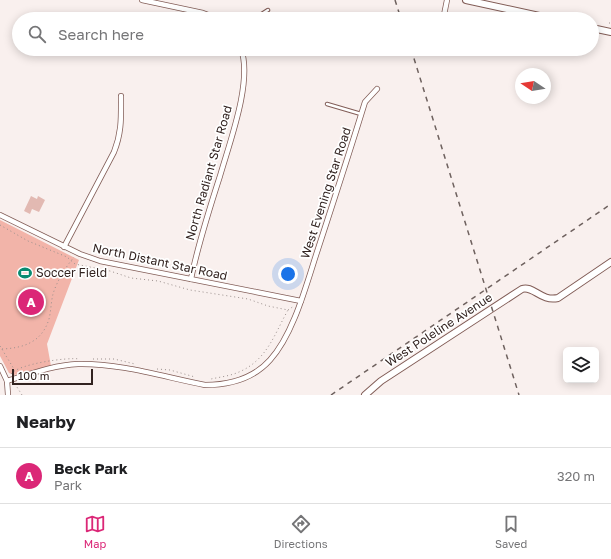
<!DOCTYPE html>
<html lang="en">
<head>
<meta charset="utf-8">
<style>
	:root { --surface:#fff; --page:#f6f6f6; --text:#202124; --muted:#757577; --line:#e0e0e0; --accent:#db2777 }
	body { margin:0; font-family:"Golos Text",sans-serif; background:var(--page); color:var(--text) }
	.controls { position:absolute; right:12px; bottom:12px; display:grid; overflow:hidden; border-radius:6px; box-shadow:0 2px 10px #0003 }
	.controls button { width:36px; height:36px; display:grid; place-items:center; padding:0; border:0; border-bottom:1px solid var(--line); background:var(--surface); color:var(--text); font:20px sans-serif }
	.compass { position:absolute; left:515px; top:68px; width:36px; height:36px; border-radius:50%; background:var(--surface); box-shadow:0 2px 10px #0003; rotate:282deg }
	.scale { position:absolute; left:12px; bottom:10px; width:81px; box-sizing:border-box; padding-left:4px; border:2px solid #322320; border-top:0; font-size:11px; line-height:14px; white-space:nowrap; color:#322320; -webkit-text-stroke:3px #fff; paint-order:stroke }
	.you { position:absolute; left:288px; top:274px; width:14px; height:14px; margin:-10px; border:3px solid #fff; border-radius:50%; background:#1a73e8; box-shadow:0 0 0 6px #1a73e833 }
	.badge { display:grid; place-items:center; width:26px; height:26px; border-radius:50%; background:var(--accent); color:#fff; font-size:13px; font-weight:700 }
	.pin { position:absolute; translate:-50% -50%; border:2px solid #fff; box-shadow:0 1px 4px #0006 }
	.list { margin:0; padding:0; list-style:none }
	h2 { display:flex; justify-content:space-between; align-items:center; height:52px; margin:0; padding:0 16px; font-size:17px }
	h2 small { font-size:13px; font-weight:400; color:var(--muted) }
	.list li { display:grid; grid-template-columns:26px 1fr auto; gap:12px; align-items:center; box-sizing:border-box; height:56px; padding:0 16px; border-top:1px solid var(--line) }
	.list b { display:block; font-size:15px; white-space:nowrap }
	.list p { margin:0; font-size:13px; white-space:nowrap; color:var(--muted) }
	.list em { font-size:13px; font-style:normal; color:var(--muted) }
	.icon { flex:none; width:22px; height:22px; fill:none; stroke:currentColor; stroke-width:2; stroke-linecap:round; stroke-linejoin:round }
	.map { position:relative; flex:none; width:611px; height:395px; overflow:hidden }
	.search { position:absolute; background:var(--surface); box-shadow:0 2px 10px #0003; left:12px; right:12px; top:12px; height:44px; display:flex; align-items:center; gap:10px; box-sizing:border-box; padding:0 14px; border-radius:22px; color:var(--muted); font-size:15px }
	.sheet { height:108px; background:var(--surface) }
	nav { display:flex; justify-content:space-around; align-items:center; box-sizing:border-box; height:56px; border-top:1px solid var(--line); background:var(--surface); font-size:11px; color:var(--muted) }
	nav a { display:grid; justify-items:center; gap:2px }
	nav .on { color:var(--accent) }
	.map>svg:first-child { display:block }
	.green { fill:#f2b4a9 }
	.building { fill:#e2b9b2 }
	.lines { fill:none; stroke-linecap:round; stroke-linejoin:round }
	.lane-casing { stroke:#825d57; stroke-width:4.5 }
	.street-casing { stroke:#825d57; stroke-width:6 }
	.secondary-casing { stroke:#825d57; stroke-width:8 }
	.path { stroke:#9a8f8c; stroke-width:1; stroke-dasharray:1 3; stroke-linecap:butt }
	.lane { stroke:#fff; stroke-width:2.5 }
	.street { stroke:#fff; stroke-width:4.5 }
	.secondary { stroke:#fff; stroke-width:6 }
	.rail { stroke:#6e615e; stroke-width:1.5; stroke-dasharray:5 5; stroke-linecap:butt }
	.labels { text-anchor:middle; stroke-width:3.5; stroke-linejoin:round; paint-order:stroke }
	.street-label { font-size:12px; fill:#322320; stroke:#fff }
	.poi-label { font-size:12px; fill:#322320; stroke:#fff; text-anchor:start }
</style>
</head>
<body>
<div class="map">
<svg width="611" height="395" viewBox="0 0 611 395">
	<rect width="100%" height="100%" fill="#f9f0ee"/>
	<!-- green -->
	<polygon class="green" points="0,220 79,260 47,344 51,366 14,375 9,373 0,356"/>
	<!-- building -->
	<polygon class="building" points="31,196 37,199 38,196 45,200 39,212 32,209 30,214 24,211"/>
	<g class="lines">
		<!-- lane casing -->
		<g class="lane-casing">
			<g id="lane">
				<polyline points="254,19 268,10"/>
				<polyline points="327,104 361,114"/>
			</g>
		</g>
		<!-- street casing -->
		<g class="street-casing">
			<g id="street">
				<polyline points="142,0 203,13 219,19"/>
				<polyline points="444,15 447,0"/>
				<polyline points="0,215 80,254 100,261 301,301"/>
				<path d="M 64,247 L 114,152 C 122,132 121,117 121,96"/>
				<path d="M 191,279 C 198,244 209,210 220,176 C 229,144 253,81 241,49"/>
				<polyline points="0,366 7,381 8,395"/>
				<path d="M 7,381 C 30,374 54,365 78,364 C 120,363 164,377 205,385 C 230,385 253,379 270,360 C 294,334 307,282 318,249 C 334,200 350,151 365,102 L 377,89"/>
			</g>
		</g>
		<!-- secondary casing -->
		<g class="secondary-casing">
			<g id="secondary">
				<polyline points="466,0 553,19"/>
				<polyline points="592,28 611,32"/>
				<path d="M 365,395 L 381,381 L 522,289 C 533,285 541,302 558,298 L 611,262"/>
			</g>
		</g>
		<!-- path -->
		<g class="path">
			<polyline points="609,23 611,23"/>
			<path d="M 0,225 L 28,241 L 67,257 L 75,264 L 110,271 L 131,278 L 158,281 L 190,290 L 248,299 L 268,306 L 288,310 C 274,335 267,360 239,372 C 230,376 220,377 211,379"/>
			<polyline points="288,310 294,306"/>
			<polyline points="0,346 14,369"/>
			<path d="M 2,349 C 24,348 42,342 49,319 C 51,311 51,302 53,294 C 57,281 65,268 74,257"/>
			<polyline points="93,359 114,359 135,364"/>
			<polyline points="157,369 170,370 195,377"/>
			<path d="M 11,374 C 18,364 67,357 80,359"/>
			<polyline points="15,384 22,395"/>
		</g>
		<!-- lane -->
		<use href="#lane" class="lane"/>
		<!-- street -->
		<use href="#street" class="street"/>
		<!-- secondary -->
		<use href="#secondary" class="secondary"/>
		<!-- rail -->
		<g class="rail">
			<polyline points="395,0 401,19"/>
			<polyline points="411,49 519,395"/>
			<polyline points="331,395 611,204"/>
		</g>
	</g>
	<!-- icons -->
	<defs>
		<g id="stadium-bare" transform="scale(1.08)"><path d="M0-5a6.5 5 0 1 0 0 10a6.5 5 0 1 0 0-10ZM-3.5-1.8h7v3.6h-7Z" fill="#0a8b71" stroke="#fff" stroke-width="2.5" paint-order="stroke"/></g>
	</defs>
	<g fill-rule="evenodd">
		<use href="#stadium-bare" x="25" y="273"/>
	</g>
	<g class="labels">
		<!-- street labels -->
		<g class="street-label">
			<text transform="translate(209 173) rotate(-74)" y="4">North Radiant Star Road</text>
			<text transform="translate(326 193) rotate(-72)" y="4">West Evening Star Road</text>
			<text transform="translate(160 262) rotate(12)" y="4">North Distant Star Road</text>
			<text transform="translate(439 330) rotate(-33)" y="4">West Poleline Avenue</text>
		</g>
		<!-- poi labels -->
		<g class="poi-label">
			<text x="36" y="277">Soccer Field</text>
		</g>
	</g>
</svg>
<div class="controls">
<button><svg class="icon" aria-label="layers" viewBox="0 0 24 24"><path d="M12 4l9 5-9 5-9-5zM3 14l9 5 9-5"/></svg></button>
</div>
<svg class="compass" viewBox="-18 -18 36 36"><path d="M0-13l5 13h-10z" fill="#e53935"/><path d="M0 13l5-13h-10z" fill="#757577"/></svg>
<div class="scale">100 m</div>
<div class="you"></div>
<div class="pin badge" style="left:31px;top:302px">A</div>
<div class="search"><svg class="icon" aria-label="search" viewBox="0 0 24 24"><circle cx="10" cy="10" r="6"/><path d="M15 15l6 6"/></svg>Search here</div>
</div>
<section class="sheet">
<h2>Nearby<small></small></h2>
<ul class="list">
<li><span class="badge">A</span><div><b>Beck Park</b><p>Park</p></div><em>320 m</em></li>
</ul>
</section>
<nav>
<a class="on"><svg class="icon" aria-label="map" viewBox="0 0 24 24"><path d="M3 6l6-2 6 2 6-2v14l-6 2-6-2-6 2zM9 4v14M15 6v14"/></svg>Map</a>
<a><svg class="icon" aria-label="directions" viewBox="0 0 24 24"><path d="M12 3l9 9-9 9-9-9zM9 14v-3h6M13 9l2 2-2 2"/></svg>Directions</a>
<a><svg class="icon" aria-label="saved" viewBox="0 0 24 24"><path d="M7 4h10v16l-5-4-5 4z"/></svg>Saved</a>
</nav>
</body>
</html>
